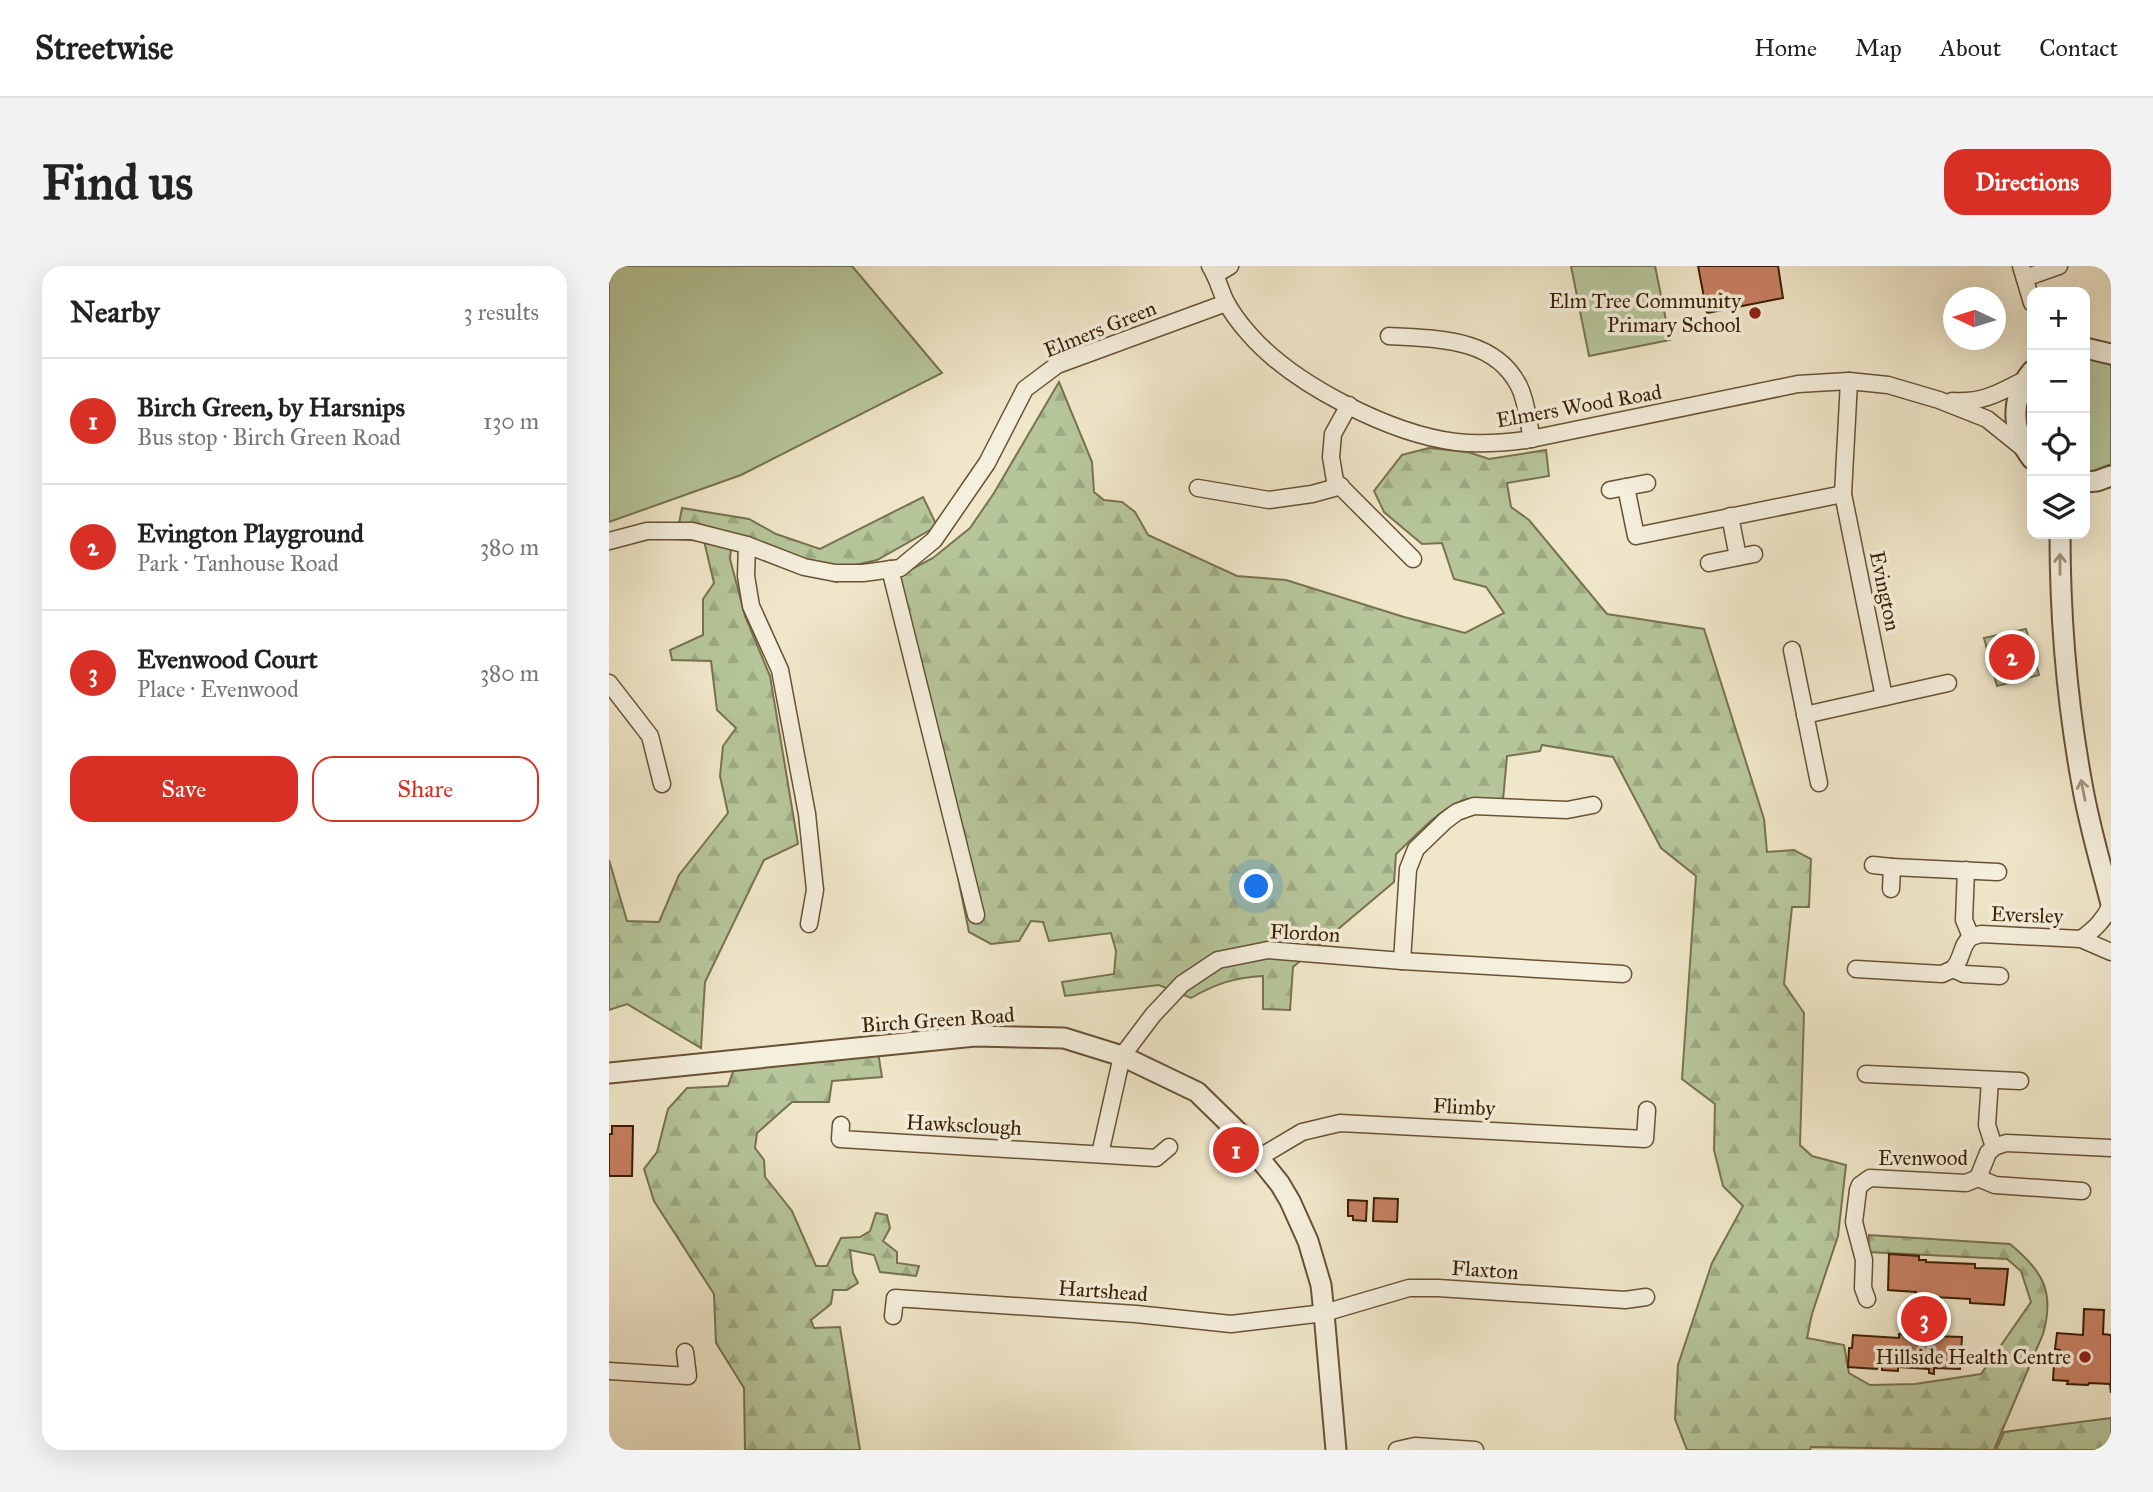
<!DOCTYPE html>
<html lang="en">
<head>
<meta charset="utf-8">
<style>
	:root { --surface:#fff; --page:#f2f2f2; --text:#222; --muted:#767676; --line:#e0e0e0; --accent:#d93025 }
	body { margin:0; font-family:"IM FELL Great Primer",serif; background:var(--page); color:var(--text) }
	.controls { position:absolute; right:21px; top:21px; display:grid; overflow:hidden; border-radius:14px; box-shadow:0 7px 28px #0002 }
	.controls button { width:63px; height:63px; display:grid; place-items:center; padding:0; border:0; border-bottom:2px solid var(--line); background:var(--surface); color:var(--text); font:35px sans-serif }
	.compass { position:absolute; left:1334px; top:21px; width:63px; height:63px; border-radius:50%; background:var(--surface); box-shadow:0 7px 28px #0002; rotate:274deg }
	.you { position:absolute; left:648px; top:621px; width:24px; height:24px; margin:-18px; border:5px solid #fff; border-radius:50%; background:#1a73e8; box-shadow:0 0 0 10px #1a73e833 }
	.badge { display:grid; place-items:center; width:46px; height:46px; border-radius:50%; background:var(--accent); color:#fff; font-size:23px; font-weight:700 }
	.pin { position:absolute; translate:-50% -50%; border:4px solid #fff; box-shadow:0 2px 7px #0006 }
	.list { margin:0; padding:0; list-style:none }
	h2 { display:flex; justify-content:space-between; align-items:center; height:91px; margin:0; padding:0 28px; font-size:30px }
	h2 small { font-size:23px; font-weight:400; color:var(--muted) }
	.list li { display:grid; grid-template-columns:46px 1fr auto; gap:21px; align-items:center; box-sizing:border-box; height:126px; padding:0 28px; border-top:2px solid var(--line) }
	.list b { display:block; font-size:26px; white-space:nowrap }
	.list p { margin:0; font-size:23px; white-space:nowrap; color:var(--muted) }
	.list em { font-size:23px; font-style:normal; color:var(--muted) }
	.actions { display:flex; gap:14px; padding:21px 28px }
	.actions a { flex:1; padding:16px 0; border:2px solid var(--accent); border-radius:21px; text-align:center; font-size:24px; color:var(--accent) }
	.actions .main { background:var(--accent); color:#fff }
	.icon { flex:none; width:38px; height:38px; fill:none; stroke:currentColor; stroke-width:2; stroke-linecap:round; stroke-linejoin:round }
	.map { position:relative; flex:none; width:1502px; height:1184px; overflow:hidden; border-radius:21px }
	header { display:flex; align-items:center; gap:42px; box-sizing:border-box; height:98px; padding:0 35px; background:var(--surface); border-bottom:2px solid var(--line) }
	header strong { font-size:33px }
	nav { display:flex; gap:38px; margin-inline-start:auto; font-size:24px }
	.intro { display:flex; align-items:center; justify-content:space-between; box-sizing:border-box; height:168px; padding:0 42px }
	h1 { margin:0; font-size:49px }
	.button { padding:18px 32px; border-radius:21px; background:var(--accent); color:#fff; font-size:24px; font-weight:700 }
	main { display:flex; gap:42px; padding:0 42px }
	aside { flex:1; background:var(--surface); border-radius:21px; box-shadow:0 7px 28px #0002 }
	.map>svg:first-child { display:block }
	.green { fill:#b6c69a; stroke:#78734e; stroke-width:2 }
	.forest { fill:url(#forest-firs); stroke:#78734e; stroke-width:2 }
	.park { fill:url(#park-crowns); stroke:#78734e; stroke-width:2 }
	.building { fill:#c88163; stroke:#3a2002; stroke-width:2 }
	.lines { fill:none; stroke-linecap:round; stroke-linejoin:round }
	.minor-casing { stroke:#685234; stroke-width:19 }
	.tertiary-casing { stroke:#685234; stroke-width:23 }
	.minor { stroke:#f5efdd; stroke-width:16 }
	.tertiary { stroke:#f5efdd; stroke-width:19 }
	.oneway { stroke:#a1927a }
	.poi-dot { fill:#8f2418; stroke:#f5efdd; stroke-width:2.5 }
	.labels { text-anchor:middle; stroke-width:7; stroke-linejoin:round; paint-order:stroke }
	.poi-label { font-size:21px; fill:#3a2002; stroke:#f5efdd; text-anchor:end }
	.street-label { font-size:21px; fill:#3a2002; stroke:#f5efdd }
</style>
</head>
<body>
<header>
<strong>Streetwise</strong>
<nav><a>Home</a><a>Map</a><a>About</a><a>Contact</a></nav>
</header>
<div class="intro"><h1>Find us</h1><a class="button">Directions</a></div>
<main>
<aside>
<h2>Nearby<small>3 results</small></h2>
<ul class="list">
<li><span class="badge">1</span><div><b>Birch Green, by Harsnips</b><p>Bus stop · Birch Green Road</p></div><em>130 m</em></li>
<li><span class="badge">2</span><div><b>Evington Playground</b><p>Park · Tanhouse Road</p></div><em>380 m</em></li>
<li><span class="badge">3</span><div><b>Evenwood Court</b><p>Place · Evenwood</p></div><em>380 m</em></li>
</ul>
<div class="actions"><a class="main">Save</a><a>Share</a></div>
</aside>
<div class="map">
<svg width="1502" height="1184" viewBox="0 0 1502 1184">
	<defs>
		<pattern id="forest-firs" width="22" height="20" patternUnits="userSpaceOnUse" patternTransform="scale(1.75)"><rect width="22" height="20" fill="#b6c69a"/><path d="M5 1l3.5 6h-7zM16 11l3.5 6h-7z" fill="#9daa83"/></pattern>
		<pattern id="park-crowns" width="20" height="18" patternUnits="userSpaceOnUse" patternTransform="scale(1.75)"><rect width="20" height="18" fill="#b6c69a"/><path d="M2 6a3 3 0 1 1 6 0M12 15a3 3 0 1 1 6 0" fill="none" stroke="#9daa83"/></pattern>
	</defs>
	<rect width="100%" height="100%" fill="#f0e7ca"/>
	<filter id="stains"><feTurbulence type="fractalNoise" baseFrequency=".00286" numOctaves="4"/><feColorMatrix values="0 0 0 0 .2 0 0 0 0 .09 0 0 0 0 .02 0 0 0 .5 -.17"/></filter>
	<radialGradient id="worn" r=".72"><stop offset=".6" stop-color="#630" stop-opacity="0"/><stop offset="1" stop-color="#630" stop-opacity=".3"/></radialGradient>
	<!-- green -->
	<g class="green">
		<polygon points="0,0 243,0 333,107 132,209 0,256"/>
		<polygon points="962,0 1046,0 1061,74 980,90"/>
		<polygon points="1476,91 1490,93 1502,99 1502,198 1484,205 1476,206"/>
	</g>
	<!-- forest -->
	<g class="forest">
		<path d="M 450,116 L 483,196 L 485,226 L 495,234 L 513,236 L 526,246 L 539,269 L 628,310 L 677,314 L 795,351 L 856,367 L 895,347 L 877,321 L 845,313 L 833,277 L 813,278 L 775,246 L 765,225 L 793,189 L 820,182 L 859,186 L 880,193 L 937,184 L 940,210 L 898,217 L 902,241 L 920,254 L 998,348 L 1095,363 L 1155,553 L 1158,586 L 1185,584 L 1202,593 L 1200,641 L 1183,641 L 1175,718 L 1195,747 L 1191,879 L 1203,890 L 1237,899 L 1229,970 L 1203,1048 L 1198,1072 L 1235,1079 L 1240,1107 L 1261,1119 L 1306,1118 L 1372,1108 L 1422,1036 L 1412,1005 L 1398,993 L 1259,986 L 1260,969 L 1401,978 C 1434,1005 1446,1026 1434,1068 L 1385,1184 L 1202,1181 L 1201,1184 L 1078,1184 L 1066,1153 L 1069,1099 L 1103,997 L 1134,940 L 1114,920 L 1105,884 L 1106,838 L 1073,813 L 1087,610 L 1052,582 L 1004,491 L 933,479 L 931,485 L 898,490 L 894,534 C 884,534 872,532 861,533 C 835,536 806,571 787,588 L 785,616 L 684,701 L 681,744 L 654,743 L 654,710 C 627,711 606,718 582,732 L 550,719 L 456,730 L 453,716 L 505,708 L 507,685 L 502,667 L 440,675 L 434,656 L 422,655 L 410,675 L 382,678 L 360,666 L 288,311 L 324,292 L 361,262 L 385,227 Z"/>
		<polygon points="314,231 328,260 268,294 238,301 228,316 150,289 123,273 121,293 136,350 161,410 189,578 155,594 96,716 92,782 18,738 0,744 0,594 18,655 50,656 70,609 119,547 111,510 114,480 127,462 108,444 102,395 63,394 61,384 94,369 94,333 105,317 95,275 67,273 73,242 140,253 167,268 211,283"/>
		<polygon points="269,786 273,811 223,815 220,836 183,836 148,867 146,882 155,894 156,911 183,945 207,1000 218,1000 232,972 251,971 261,965 267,947 278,949 281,962 274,975 288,986 288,997 310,1000 307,1010 271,1006 265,989 241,984 244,1007 249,1017 238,1024 224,1024 222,1038 202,1054 205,1062 231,1061 251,1184 136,1184 135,1122 107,1077 105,1028 45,935 35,903 48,886 59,843 78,822 119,820 126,800"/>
		<polygon points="1502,1152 1502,1184 1387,1184 1395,1166"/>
	</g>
	<!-- park -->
	<polygon class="park" points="1417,363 1430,409 1388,420 1375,372"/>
	<!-- building -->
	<g class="building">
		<polygon points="1089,0 1169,0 1174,32 1098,47"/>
		<polygon points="3,860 24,860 23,910 0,910 0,868 3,868"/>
		<polygon points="765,932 789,933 788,956 764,955"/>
		<polygon points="739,934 758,935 757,955 744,954 744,950 739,950"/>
		<polygon points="1280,988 1310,990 1310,994 1317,994 1317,996 1366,998 1366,1002 1399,1003 1395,1039 1361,1037 1361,1033 1325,1031 1323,1070 1353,1071 1351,1103 1325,1102 1325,1108 1320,1107 1320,1103 1289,1101 1289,1105 1273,1104 1273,1100 1269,1100 1268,1103 1239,1101 1240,1082 1243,1082 1244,1069 1290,1072 1290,1068 1304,1069 1307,1026 1279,1024"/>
		<polygon points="1475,1043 1495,1044 1494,1068 1502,1069 1502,1127 1501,1118 1480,1117 1479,1119 1458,1118 1459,1115 1444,1114 1445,1098 1450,1098 1451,1084 1446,1083 1448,1067 1474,1069"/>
	</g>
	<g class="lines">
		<!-- minor casing -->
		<g class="minor-casing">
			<g id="minor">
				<path d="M 601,0 C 608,11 611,23 616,34 C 622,46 632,59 641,69 C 685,119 782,168 847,176 C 871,179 894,177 917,174 L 1189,118 L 1240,115 L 1279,119 L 1330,134 L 1378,153 L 1414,182"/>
				<polyline points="1412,0 1423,37"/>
				<polyline points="606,9 621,0"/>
				<polyline points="1416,12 1450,0"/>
				<path d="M 780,70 C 827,73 885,71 910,120 C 918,136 919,156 923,173"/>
				<polyline points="1240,115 1234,228 1275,431"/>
				<path d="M 1343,135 C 1374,137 1390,127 1417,113"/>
				<polyline points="740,139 724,168 722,191 726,215 804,293"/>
				<polyline points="1017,221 1027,270 1234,228"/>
				<polyline points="589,222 660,234 703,228 732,220"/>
				<polyline points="1001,224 1038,217"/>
				<polyline points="1121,250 1129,291"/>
				<polyline points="0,275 38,265 83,265 138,279 195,301 226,307 254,307 291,302 325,274 378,197 416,123 448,99 617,37"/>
				<polyline points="138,279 137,310 142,340 171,404 198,548 206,624 200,658"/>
				<polyline points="1100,297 1145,288"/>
				<polyline points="281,303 367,649"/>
				<polyline points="1183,384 1210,517"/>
				<polyline points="0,417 41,470 53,518"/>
				<polyline points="1196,449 1339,417"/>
				<polyline points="1264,599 1283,601 1282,623"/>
				<polyline points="1283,601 1389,606"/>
				<polyline points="1362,671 1372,668 1472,673 1502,686"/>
				<path d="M 1472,673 C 1486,663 1495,654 1502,639"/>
				<polyline points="793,695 799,603 807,583 836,555 848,546 865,540 958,544 984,539"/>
				<polyline points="1247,703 1333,708 1344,703 1355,708 1391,710"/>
				<path d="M 1344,703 C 1354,693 1351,680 1362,671 L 1355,654 L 1357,604"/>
				<polyline points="1257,808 1411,815"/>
				<polyline points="232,859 231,873 547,892 560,881"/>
				<polyline points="1385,881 1397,877 1502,882"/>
				<polyline points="491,888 513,790 544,749 573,718 609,694 659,684 793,695 1014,708"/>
				<polyline points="651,891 693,866 731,857 1036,873 1038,844"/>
				<polyline points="1369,912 1379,887 1385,881 1378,859 1381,814"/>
				<polyline points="1258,1033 1254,1022 1255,994 1245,956 1249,924 1251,919 1261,912 1357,917 1369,912 1386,919 1473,925"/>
				<polyline points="284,1050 286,1032 527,1048 622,1058 715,1047 800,1022 829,1022 1016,1034 1037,1031"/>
				<polyline points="0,1105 79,1110 76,1086"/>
				<polyline points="788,1184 806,1180 866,1184"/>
			</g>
		</g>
		<!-- tertiary casing -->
		<g class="tertiary-casing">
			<g id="tertiary">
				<polyline points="1476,82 1502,88"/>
				<path d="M 1423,105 C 1401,132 1402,166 1423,193"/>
				<polyline points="1476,216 1488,215 1502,210"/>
				<path d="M 1451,268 C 1451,352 1458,436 1473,518 C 1480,559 1492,599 1502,638"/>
				<polyline points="0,807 366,770 455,772 513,790 588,826 631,868 671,918 681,935 699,975 712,1019 715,1047 727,1184"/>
			</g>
		</g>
		<!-- minor -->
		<use href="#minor" class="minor"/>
		<!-- tertiary -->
		<use href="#tertiary" class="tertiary"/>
	</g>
	<!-- one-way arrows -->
	<defs><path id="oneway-shaft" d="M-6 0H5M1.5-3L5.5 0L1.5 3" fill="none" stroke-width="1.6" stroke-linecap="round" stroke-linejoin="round" transform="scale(1.75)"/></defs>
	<g class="oneway">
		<use href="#oneway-shaft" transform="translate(1451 298) rotate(-90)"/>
		<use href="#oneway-shaft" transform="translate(1474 524) rotate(-101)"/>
	</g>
	<!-- markers -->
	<g class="poi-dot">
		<circle cx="1146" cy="47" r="7"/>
		<circle cx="1476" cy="1091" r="7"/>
	</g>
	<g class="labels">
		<!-- poi labels -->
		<g class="poi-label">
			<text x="1132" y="42">Elm Tree Community<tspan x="1132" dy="24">Primary School</tspan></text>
			<text x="1462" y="1098">Hillside Health Centre</text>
		</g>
		<!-- street labels -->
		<g class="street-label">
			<text transform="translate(491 63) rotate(-22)" y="7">Elmers Green</text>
			<text transform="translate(970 140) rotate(-10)" y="7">Elmers Wood Road</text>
			<text transform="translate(1276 325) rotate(78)" y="7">Evington</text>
			<text transform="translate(1418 649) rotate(2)" y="7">Eversley</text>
			<text transform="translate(696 667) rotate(3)" y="7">Flordon</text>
			<text transform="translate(329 754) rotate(-4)" y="7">Birch Green Road</text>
			<text transform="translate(855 841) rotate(3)" y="7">Flimby</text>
			<text transform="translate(355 859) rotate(3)" y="7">Hawksclough</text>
			<text x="1314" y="899">Evenwood</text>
			<text transform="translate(876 1004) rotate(4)" y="7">Flaxton</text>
			<text transform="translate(494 1025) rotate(4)" y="7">Hartshead</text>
		</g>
	</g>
	<rect width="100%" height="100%" filter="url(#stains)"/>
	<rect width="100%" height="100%" fill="url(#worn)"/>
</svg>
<div class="controls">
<button>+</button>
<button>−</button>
<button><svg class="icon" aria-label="locate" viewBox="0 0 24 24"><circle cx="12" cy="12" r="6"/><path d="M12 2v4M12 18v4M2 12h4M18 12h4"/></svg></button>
<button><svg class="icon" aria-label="layers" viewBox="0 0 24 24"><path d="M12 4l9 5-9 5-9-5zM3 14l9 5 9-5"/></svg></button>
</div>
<svg class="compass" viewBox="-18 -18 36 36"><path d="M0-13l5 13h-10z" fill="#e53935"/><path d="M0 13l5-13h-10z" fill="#767676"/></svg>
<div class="you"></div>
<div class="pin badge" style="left:627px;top:884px">1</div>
<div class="pin badge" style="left:1403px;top:391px">2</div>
<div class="pin badge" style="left:1315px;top:1053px">3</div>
</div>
</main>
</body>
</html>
